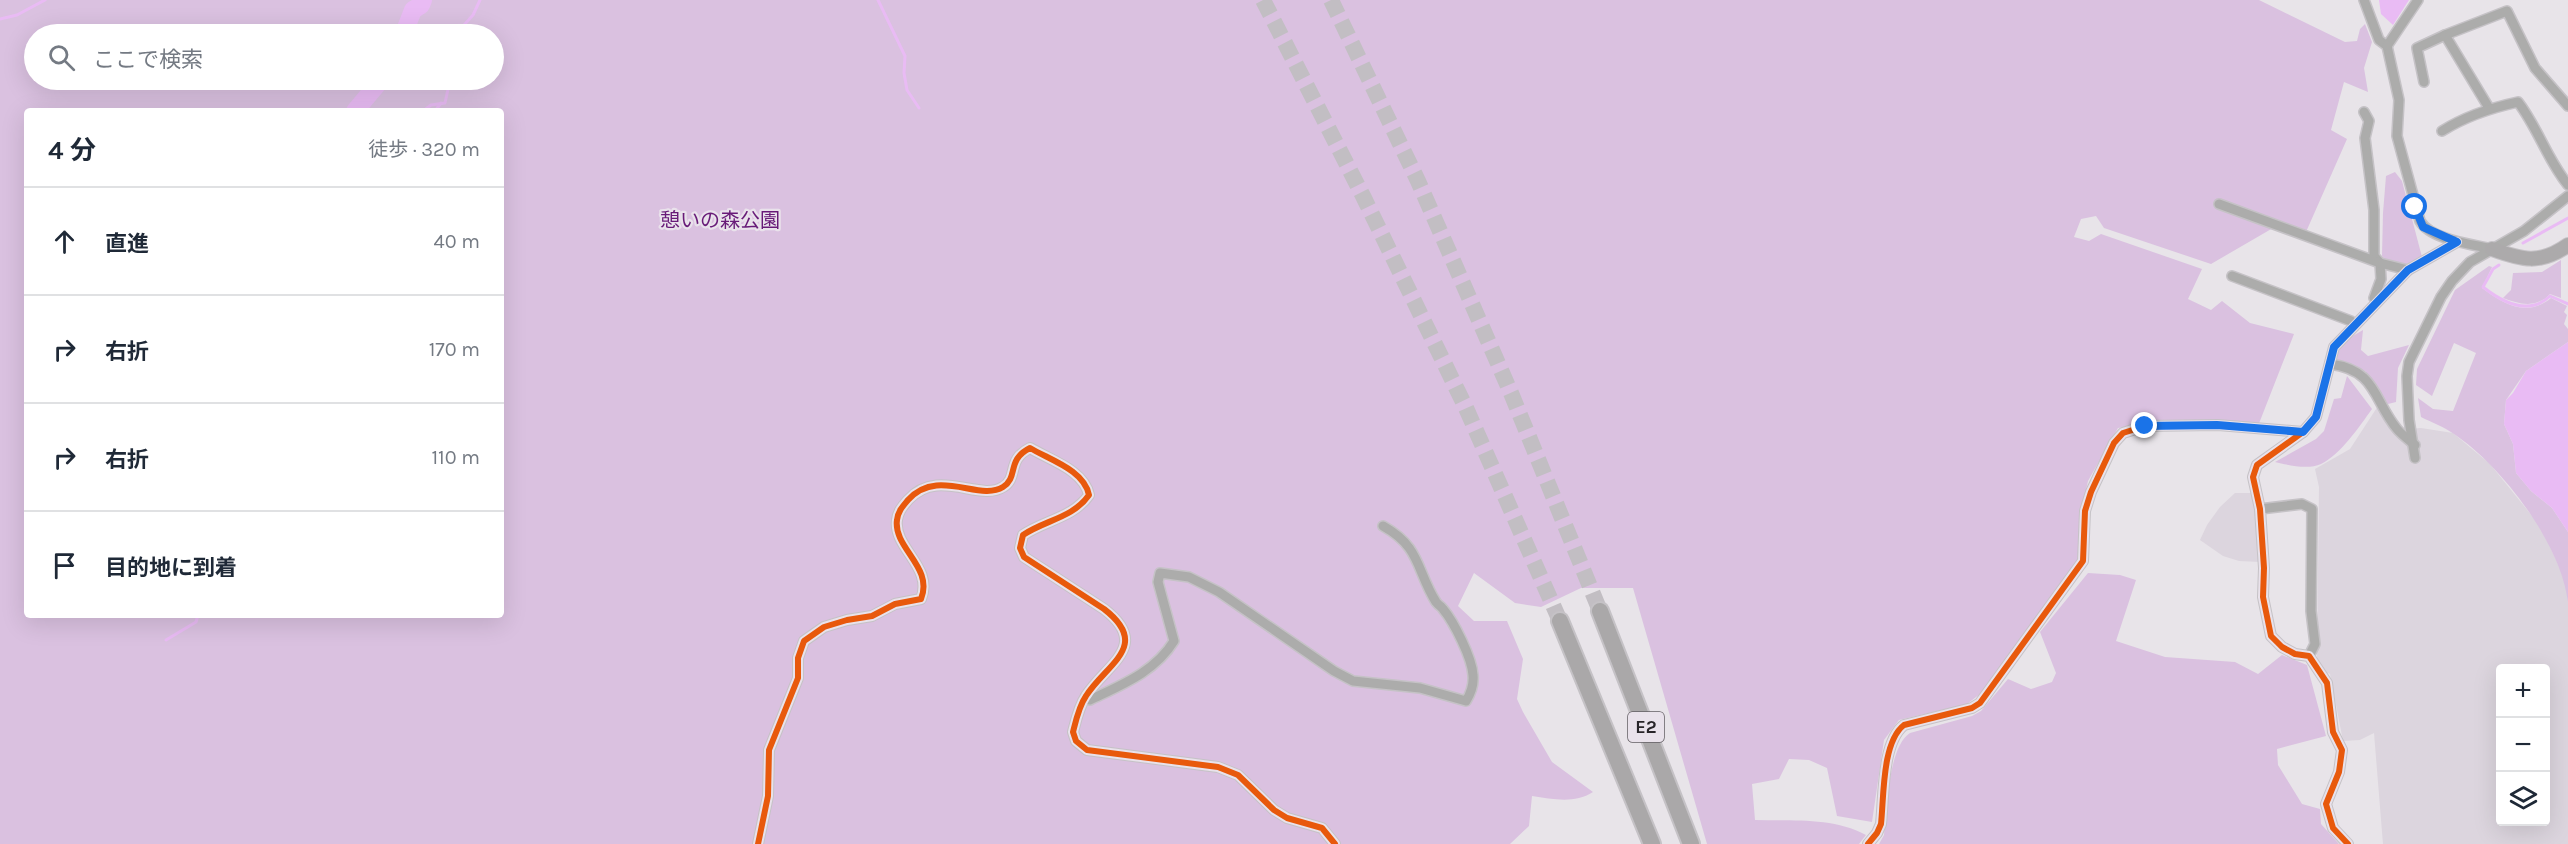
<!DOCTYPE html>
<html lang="ja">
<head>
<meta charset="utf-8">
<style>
	:root { --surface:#fff; --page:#f2f2f3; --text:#1f2937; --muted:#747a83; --line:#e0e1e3 }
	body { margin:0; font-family:Karla,"Noto Sans JP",sans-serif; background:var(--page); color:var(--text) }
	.controls { position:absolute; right:18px; bottom:18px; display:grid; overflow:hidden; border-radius:6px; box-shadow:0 6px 24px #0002 }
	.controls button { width:54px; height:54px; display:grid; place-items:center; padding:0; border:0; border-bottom:2px solid var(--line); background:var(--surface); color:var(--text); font:30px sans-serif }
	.stop { position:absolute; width:18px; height:18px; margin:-14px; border:4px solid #1a73e8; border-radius:50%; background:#fff }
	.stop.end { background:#1a73e8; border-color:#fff; box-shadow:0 2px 6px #0008 }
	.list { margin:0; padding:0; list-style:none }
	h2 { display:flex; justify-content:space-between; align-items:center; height:78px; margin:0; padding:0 24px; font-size:26px }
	h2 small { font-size:20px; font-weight:400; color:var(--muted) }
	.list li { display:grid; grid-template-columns:39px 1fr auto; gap:18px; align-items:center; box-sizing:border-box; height:108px; padding:0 24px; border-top:2px solid var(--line) }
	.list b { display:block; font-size:22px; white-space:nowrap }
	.list em { font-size:20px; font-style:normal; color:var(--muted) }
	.icon { flex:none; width:33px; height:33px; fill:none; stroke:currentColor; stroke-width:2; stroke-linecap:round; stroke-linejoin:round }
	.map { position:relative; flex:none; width:2568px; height:844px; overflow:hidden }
	.search { position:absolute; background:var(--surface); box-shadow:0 6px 24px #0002; left:24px; top:24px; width:480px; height:66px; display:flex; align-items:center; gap:15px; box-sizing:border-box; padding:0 21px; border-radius:33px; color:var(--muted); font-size:22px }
	.panel { position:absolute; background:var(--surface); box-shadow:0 6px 24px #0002; left:24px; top:108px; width:480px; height:510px; border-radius:6px }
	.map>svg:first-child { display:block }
	.built { fill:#dcd5de; fill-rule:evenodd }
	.green { fill:#dac1e0; fill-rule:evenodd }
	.water { fill:#e9bbf4 }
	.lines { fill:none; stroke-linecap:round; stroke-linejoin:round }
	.stream { stroke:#e9bbf4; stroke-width:3 }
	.river { stroke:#e9bbf4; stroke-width:18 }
	.highway-tunnel { stroke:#c2bec3; stroke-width:16; stroke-dasharray:16 8; stroke-linecap:butt }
	.street-casing { stroke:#c5c2c6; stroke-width:12 }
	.secondary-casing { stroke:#c5c2c6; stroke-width:16 }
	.highway-casing { stroke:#c5c2c6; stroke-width:20 }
	.street { stroke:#acacab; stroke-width:9 }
	.secondary { stroke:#acaaab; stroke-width:14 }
	.highway { stroke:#aaa8a9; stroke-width:16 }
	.cycleway-casing { stroke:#e9e2eb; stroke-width:10 }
	.cycleway { stroke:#e8590c; stroke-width:6 }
	.route { stroke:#1a73e8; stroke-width:8 }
	.labels { text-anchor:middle; stroke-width:4.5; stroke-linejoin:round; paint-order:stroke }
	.shield { fill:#e9e2eb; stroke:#625e63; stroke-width:1.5 }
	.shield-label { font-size:18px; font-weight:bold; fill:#282529 }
	.park-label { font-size:20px; fill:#681b78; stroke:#e9e2eb }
</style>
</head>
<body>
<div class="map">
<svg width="2568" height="844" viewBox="0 0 2568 844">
	<rect width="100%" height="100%" fill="#e8e4e9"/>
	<!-- built -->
	<g class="built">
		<path d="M 2378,406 L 2393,430 L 2421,428 L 2453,433 L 2490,464 L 2541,527 L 2561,571 L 2566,584 L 2568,603 L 2568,844 L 2383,844 L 2374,733 L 2360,740 L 2343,741 L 2330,674 L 2325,672 L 2317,658 L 2319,487 L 2315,469 L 2350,449 ZM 2500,668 L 2546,668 L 2546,822 L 2500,822 Z"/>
		<polygon points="2235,493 2254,493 2260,562 2239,561 2223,556 2200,540 2207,525 2220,507"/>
	</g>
	<!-- green -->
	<g class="green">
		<path d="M 0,0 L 2259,0 L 2345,42 L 2357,41 L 2360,29 L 2365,24 L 2372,42 L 2364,68 L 2368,92 L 2344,82 L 2331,130 L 2347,139 L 2306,232 L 2218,199 L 2216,206 L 2273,228 L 2211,264 L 2104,228 L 2096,216 L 2081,219 L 2074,237 L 2089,241 L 2101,234 L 2202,269 L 2188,299 L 2211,310 L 2222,301 L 2250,323 L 2294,334 L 2258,426 L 2137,425 L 2118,428 L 2088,481 L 2083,504 L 2077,563 L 1980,694 L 1967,704 L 1899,720 L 1884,740 L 1872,822 L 1837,816 L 1827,768 L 1809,760 L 1789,759 L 1779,779 L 1752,784 L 1755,820 C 1792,821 1833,817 1866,835 L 1859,844 L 1707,844 L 1633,588 L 1581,588 L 1541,607 L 1515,603 L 1474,573 L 1458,606 L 1474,621 L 1507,621 L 1523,659 L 1517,699 L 1523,712 L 1552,762 L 1593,792 C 1574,804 1553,799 1532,796 L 1529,826 L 1510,844 L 0,844 ZM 34,34 L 494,34 L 494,80 L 34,80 ZM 27,111 L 501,111 L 501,615 L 27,615 Z"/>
		<polygon points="2395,172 2402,181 2422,257 2405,265 2387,262 2382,256 2383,213 2386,176"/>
		<path d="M 2561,260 L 2561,298 L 2550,294 C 2536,309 2519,304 2503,298 L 2511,290 L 2513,273 L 2542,272 Z"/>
		<path d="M 2489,266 L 2492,267 L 2482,288 C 2503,304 2527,318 2551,298 L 2567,306 L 2564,312 L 2567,315 L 2564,324 L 2568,329 L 2568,342 L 2526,371 L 2506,400 L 2504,424 L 2513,444 L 2516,473 L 2531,491 L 2552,508 L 2568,532 L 2568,603 C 2562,545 2502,466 2454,434 C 2444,427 2431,422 2421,417 L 2418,398 L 2433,409 L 2453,411 L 2476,353 L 2454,343 L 2432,396 L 2416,385 L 2417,369 L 2455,290 Z"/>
		<path d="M 2363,330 L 2361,350 L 2368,356 L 2409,345 L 2398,368 L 2396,402 L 2388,404 L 2365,371 L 2338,361 L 2335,358 C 2340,344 2350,337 2363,330 Z"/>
		<path d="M 2347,376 L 2372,409 C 2359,427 2341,454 2321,464 C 2308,470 2288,465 2275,462 L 2316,439 L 2324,431 L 2334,399 L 2341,398 Z"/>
		<path d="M 2088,573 L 2120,575 L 2136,580 L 2116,641 L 2165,657 L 2235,662 L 2258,674 L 2282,655 L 2307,665 L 2326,736 L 2277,749 L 2278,765 L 2302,804 L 2320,809 L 2321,824 L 2339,844 L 1879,844 L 1884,835 C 1887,810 1888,747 1910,733 L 1972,716 L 1981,711 L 2008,679 L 2031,689 L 2052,682 L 2056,673 L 2040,632 Z"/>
	</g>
	<!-- water -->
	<g class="water">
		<polygon points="2409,0 2393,25 2381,14 2379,0"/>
		<polygon points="2568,342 2568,532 2552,508 2531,491 2516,473 2513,444 2504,424 2506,400 2513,393 2526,371"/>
	</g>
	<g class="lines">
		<!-- stream -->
		<g class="stream">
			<polyline points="878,0 905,56 904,73 907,90 919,108"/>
			<polyline points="0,19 17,15 45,0"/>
			<polyline points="456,34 473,15 480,0"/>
			<polyline points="423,111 431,105 445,103 450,80"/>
			<polyline points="435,111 441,103"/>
			<polyline points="2523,243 2568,218"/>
			<path d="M 2499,265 L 2493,269 L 2483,287 C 2502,302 2529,316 2550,296 L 2568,304"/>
			<polyline points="166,640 196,622 198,615"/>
		</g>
		<!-- river -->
		<g class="river">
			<polyline points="407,34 406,28 413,10 421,5 423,0"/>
			<polyline points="355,111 381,80"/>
		</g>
		<!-- highway-tunnel -->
		<g class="highway-tunnel">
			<polyline points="1263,0 1364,198 1466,408 1560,621"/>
			<polyline points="1331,0 1418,181 1511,393 1600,611"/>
		</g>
		<!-- street casing -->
		<g class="street-casing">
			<g id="street">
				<path d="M 2364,0 L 2379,40 L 2387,46 L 2399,100 L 2397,136 L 2420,221 C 2431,240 2472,244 2492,249"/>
				<polyline points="2387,46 2418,0"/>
				<polyline points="2424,82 2417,48 2445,35"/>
				<polyline points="2489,108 2445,35 2507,11 2535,68 2568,106"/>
				<polyline points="2364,112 2369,121 2365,138 2374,210 2374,256 2380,263 2381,279 2374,298 2377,302"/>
				<path d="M 2442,131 C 2466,116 2490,108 2518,102 C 2538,128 2547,159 2568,185"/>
				<polyline points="2219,204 2380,263 2408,270"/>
				<polyline points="2232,276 2351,321 2354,326"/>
				<path d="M 2330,364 C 2377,370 2373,400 2397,429 C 2402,435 2409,440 2415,445"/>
				<polyline points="2415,458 2409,420 2407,376 2409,362 2441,297 2452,281 2470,262 2524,231 2568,196"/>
				<polyline points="2260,509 2302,504 2312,509 2311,611 2315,644 2309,656"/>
				<path d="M 1086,696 L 1090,700 C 1121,685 1155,672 1174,641 L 1158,582 L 1160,573 L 1189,577 L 1219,592 L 1334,671 L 1353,681 L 1420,688 L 1466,701 C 1471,693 1474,685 1473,675 C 1472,658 1454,622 1443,609 C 1439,604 1440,607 1436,602 C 1416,570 1421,547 1383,526"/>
				<path d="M 758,844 L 768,796 L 769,750 L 798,678 L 798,658 L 804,641 L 824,627 L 847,620 L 872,616 L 895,604 L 921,599 C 934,567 893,548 897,520 C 898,511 903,506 908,500 C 938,467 979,502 1003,487 C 1019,477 1006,460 1030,448 C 1050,460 1084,470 1089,495 C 1073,518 1045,520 1023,535 L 1020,548 L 1024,557 L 1104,609 C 1152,646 1106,664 1086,696 C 1079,706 1076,720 1073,732 L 1076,741 L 1087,750 L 1218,767 L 1238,775 L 1274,810 L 1287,818 L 1322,828 L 1335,844"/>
				<path d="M 1868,844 L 1877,833 L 1881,824 C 1884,796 1882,742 1904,725 L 1972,708 L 1980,703 L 2083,561 L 2085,511 L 2091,492 L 2114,443 L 2123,433 L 2145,426 L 2218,425 L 2303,432"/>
				<polyline points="2348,844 2333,828 2326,804 2339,772 2342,750 2333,732 2327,683 2309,656 2295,654 2282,647 2271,636 2263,597 2264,568 2260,509 2253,477 2257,465 2303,432 2316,417 2334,347 2339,342 2408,270 2457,242"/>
			</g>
		</g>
		<!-- secondary casing -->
		<g class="secondary-casing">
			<path id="secondary" d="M 2492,249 C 2522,260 2540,265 2568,245"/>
		</g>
		<!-- highway casing -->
		<g class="highway-casing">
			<g id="highway">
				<polyline points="1600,611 1691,844"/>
				<polyline points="1560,621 1652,844"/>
			</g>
		</g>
		<!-- street -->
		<use href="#street" class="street"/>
		<!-- secondary -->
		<use href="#secondary" class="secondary"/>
		<!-- highway -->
		<use href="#highway" class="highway"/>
		<!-- cycleway casing -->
		<g class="cycleway-casing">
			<g id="cycleway">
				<path d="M 758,844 L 768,796 L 769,750 L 798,678 L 798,658 L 804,641 L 824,627 L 847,620 L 872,616 L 895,604 L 921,599 C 934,567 893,548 897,520 C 898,511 903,506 908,500 C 938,467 979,502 1003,487 C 1019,477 1006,460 1030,448 C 1050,460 1084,470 1089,495 C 1073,518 1045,520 1023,535 L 1020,548 L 1024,557 L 1104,609 C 1152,646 1106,664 1086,696 C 1079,706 1076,720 1073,732 L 1076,741 L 1087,750 L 1218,767 L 1238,775 L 1274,810 L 1287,818 L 1322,828 L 1335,844"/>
				<path d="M 1868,844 L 1877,833 L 1881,824 C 1884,796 1882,742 1904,725 L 1972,708 L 1980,703 L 2083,561 L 2085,511 L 2091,492 L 2114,443 L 2123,433 L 2145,426 L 2218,425 L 2303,432"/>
				<polyline points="2348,844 2333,828 2326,804 2339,772 2342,750 2333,732 2327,683 2309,656 2295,654 2282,647 2271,636 2263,597 2264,568 2260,509 2253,477 2257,465 2303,432 2316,417 2334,347 2339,342 2408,270 2457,242"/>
			</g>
		</g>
		<!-- cycleway -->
		<use href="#cycleway" class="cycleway"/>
	</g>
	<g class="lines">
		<!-- route -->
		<polyline class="route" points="2145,426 2217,425 2303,432 2316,417 2334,347 2408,270 2457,242 2423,227 2415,207"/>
	</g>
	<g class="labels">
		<!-- shield labels -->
		<rect class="shield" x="1628" y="712" width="36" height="30" rx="4.5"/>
		<g class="shield-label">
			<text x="1646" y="733">E2</text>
		</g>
		<!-- park labels -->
		<g class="park-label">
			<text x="720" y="227">憩いの森公園</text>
		</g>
	</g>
</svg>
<div class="controls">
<button>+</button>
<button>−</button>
<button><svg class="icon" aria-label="layers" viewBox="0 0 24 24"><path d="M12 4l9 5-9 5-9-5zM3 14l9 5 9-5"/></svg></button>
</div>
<div class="stop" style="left:2415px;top:207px"></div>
<div class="stop end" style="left:2145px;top:426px"></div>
<div class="search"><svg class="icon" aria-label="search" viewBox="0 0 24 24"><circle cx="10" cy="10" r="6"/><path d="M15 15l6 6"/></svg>ここで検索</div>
<section class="panel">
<h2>4 分<small>徒歩 · 320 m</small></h2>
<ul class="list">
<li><svg class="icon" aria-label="ahead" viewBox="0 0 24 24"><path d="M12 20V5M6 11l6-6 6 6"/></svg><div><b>直進</b></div><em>40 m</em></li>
<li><svg class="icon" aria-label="right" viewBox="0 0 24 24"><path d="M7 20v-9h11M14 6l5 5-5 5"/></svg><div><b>右折</b></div><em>170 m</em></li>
<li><svg class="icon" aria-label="right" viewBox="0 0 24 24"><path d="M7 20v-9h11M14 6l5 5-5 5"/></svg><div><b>右折</b></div><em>110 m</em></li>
<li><svg class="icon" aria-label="arrive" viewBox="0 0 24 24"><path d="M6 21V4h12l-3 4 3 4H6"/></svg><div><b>目的地に到着</b></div></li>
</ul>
</section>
</div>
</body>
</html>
